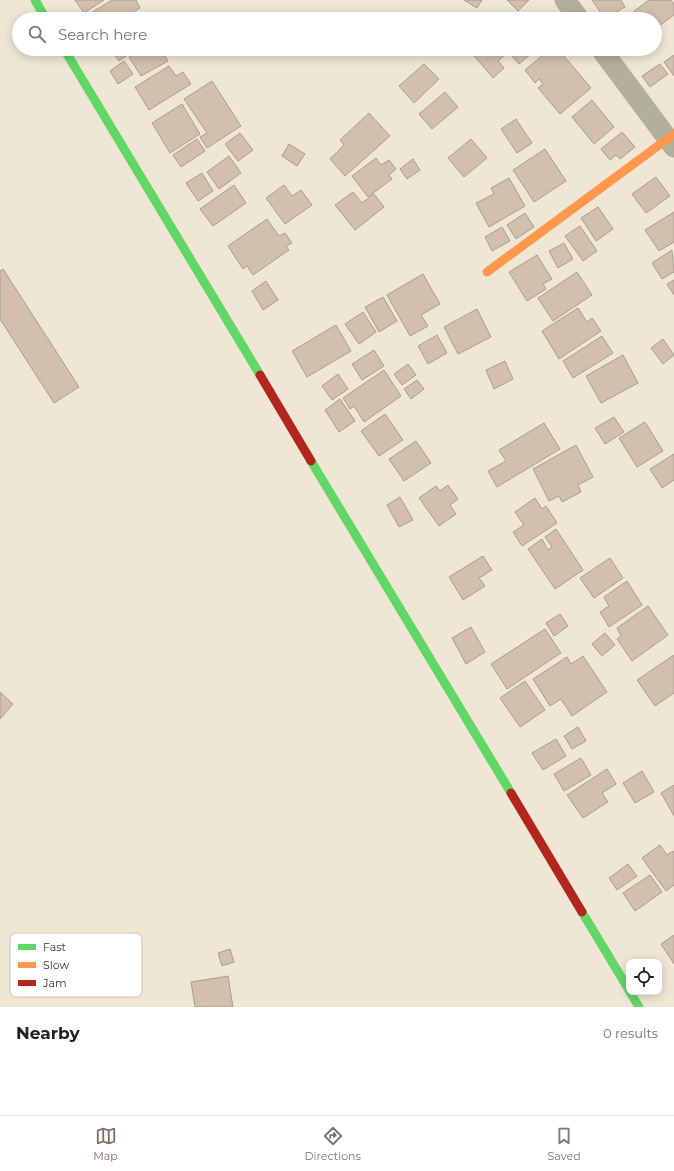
<!DOCTYPE html>
<html lang="en">
<head>
<meta charset="utf-8">
<style>
	:root { --surface:#fff; --page:#f6f6f6; --text:#222; --muted:#767676; --line:#e0e0e0; --accent:#797162 }
	body { margin:0; font-family:Montserrat,sans-serif; background:var(--page); color:var(--text) }
	.controls { position:absolute; right:12px; bottom:12px; display:grid; overflow:hidden; border-radius:8px; box-shadow:0 2px 10px #0003 }
	.controls button { width:36px; height:36px; display:grid; place-items:center; padding:0; border:0; border-bottom:1px solid var(--line); background:var(--surface); color:var(--text); font:20px sans-serif }
	.list { margin:0; padding:0; list-style:none }
	h2 { display:flex; justify-content:space-between; align-items:center; height:52px; margin:0; padding:0 16px; font-size:17px }
	h2 small { font-size:13px; font-weight:400; color:var(--muted) }
	.icon { flex:none; width:22px; height:22px; fill:none; stroke:currentColor; stroke-width:2; stroke-linecap:round; stroke-linejoin:round }
	.map { position:relative; flex:none; width:674px; height:1007px; overflow:hidden }
	.search { position:absolute; background:var(--surface); box-shadow:0 2px 10px #0003; left:12px; right:12px; top:12px; height:44px; display:flex; align-items:center; gap:10px; box-sizing:border-box; padding:0 14px; border-radius:22px; color:var(--muted); font-size:15px }
	.sheet { height:108px; background:var(--surface) }
	nav { display:flex; justify-content:space-around; align-items:center; box-sizing:border-box; height:56px; border-top:1px solid var(--line); background:var(--surface); font-size:11px; color:var(--muted) }
	nav a { display:grid; justify-items:center; gap:2px }
	nav .on { color:var(--accent) }
	.map>svg:first-child { display:block }
	.building { fill:#d2bfac; stroke:#a89f93 }
	.lines { fill:none; stroke-linecap:round; stroke-linejoin:round }
	.street { stroke:#b2af9c; stroke-width:21 }
	.fast { stroke:#63d668; stroke-width:9 }
	.slow { stroke:#ff974d; stroke-width:9 }
	.jam { stroke:#b3261e; stroke-width:9 }
	.key { fill:#fff; stroke:#c4c2be; stroke-width:1 }
	.key-label { font-size:11px; fill:#393225 }
</style>
</head>
<body>
<div class="map">
<svg width="674" height="1007" viewBox="0 0 674 1007">
	<rect width="100%" height="100%" fill="#f0e6d4"/>
	<!-- building -->
	<g class="building">
		<polygon points="75,0 104,0 84,13"/>
		<polygon points="112,0 136,0 140,8 122,19 88,19 86,16"/>
		<polygon points="464,0 482,0 477,8"/>
		<polygon points="507,0 529,0 518,11"/>
		<polygon points="592,0 621,0 625,7 605,19"/>
		<polygon points="649,0 671,0 674,4 674,15 655,29 655,19 632,19 629,15"/>
		<polygon points="511,14 515,19 505,19"/>
		<polygon points="111,49 136,49 119,61"/>
		<polygon points="144,49 161,49 168,61 141,76 129,57"/>
		<polygon points="471,49 532,49 534,51 519,64 508,52 498,61 504,68 493,78 469,50"/>
		<polygon points="550,49 558,49 591,88 560,114 538,88 543,84 539,79 535,83 525,70"/>
		<polygon points="674,55 674,76 664,62"/>
		<polygon points="124,61 133,74 118,84 110,71"/>
		<polygon points="424,64 439,79 414,103 399,86"/>
		<polygon points="660,64 668,74 650,87 642,76"/>
		<polygon points="169,66 176,76 183,72 191,84 149,110 135,87"/>
		<polygon points="212,81 241,126 207,148 200,137 207,133 184,99"/>
		<polygon points="445,92 458,107 432,129 419,114"/>
		<polygon points="592,100 614,127 594,144 572,117"/>
		<polygon points="182,104 200,134 170,153 152,123"/>
		<polygon points="369,113 390,136 345,176 330,159 344,145 340,140"/>
		<polygon points="516,119 532,143 517,153 501,129"/>
		<polygon points="622,132 635,147 620,159 616,155 610,160 601,149"/>
		<polygon points="240,133 253,150 238,161 225,144"/>
		<polygon points="197,139 205,151 181,167 173,155"/>
		<polygon points="471,139 487,158 464,177 448,158"/>
		<polygon points="289,144 305,154 297,166 282,156"/>
		<polygon points="545,149 566,181 534,202 513,170"/>
		<polygon points="229,156 241,173 219,189 207,172"/>
		<polygon points="376,158 381,165 389,160 396,169 389,175 392,179 368,197 352,176"/>
		<polygon points="413,159 420,170 407,179 400,169"/>
		<polygon points="202,173 213,191 198,201 186,183"/>
		<polygon points="656,177 670,196 646,213 632,194"/>
		<polygon points="509,178 525,206 489,227 476,203 494,194 491,188"/>
		<polygon points="234,185 246,203 213,226 200,209"/>
		<polygon points="284,185 292,196 301,190 312,205 285,224 266,198"/>
		<polygon points="353,192 362,203 374,194 384,207 355,230 335,205"/>
		<polygon points="598,207 613,229 596,241 581,218"/>
		<polygon points="674,212 674,242 659,251 645,230"/>
		<polygon points="525,213 534,227 516,239 507,225"/>
		<polygon points="267,219 279,236 285,233 292,243 286,246 289,250 253,275 247,266 243,269 228,246"/>
		<polygon points="580,226 597,251 583,261 565,236"/>
		<polygon points="502,227 510,241 492,251 485,237"/>
		<polygon points="564,243 573,259 558,268 549,251"/>
		<polygon points="672,250 674,272 662,279 652,263"/>
		<polygon points="537,255 552,279 543,284 546,289 527,301 509,272"/>
		<polygon points="3,269 79,387 54,403 0,319 0,271"/>
		<polygon points="577,272 592,295 553,321 538,298"/>
		<polygon points="423,274 440,304 421,315 428,326 410,336 387,295"/>
		<polygon points="674,280 674,295 667,284"/>
		<polygon points="266,281 278,300 263,310 252,291"/>
		<polygon points="383,297 397,321 379,332 365,307"/>
		<polygon points="578,308 587,322 592,318 601,331 559,359 542,331"/>
		<polygon points="477,309 491,337 458,354 444,327"/>
		<polygon points="363,312 376,332 359,344 345,324"/>
		<polygon points="336,325 351,351 307,377 292,351"/>
		<polygon points="437,335 447,353 428,364 418,346"/>
		<polygon points="602,336 613,353 573,378 563,361"/>
		<polygon points="663,339 674,355 663,364 651,348"/>
		<polygon points="374,350 384,366 362,380 352,364"/>
		<polygon points="623,355 638,383 601,403 586,376"/>
		<polygon points="505,361 513,379 494,389 486,370"/>
		<polygon points="408,364 416,375 402,385 394,374"/>
		<polygon points="384,370 401,396 364,422 354,406 350,409 343,398"/>
		<polygon points="338,374 348,389 332,400 322,386"/>
		<polygon points="417,380 424,389 411,399 404,389"/>
		<polygon points="340,399 355,421 339,432 325,410"/>
		<polygon points="385,414 403,440 379,456 361,431"/>
		<polygon points="614,417 624,432 605,444 595,428"/>
		<polygon points="645,422 663,451 637,467 619,438"/>
		<polygon points="544,423 560,449 497,487 488,471 506,461 499,450"/>
		<polygon points="416,441 431,463 404,481 389,459"/>
		<polygon points="576,445 593,477 578,485 581,492 562,502 559,496 549,501 533,469"/>
		<polygon points="674,454 674,480 662,488 650,469"/>
		<polygon points="448,485 458,499 450,505 456,514 439,526 419,498 436,486 440,491"/>
		<polygon points="400,497 413,520 399,527 387,505"/>
		<polygon points="535,498 542,509 546,506 557,523 522,546 513,532 524,525 515,512"/>
		<polygon points="556,529 583,570 555,589 528,549 542,539 548,550 552,547 545,537"/>
		<polygon points="483,556 492,570 479,578 485,586 463,600 449,577"/>
		<polygon points="610,558 623,578 594,598 580,578"/>
		<polygon points="627,581 642,605 609,627 600,612 609,606 604,597"/>
		<polygon points="648,606 668,635 632,661 617,639 621,636 617,628"/>
		<polygon points="560,614 568,626 554,636 546,623"/>
		<polygon points="471,627 485,652 466,664 452,638"/>
		<polygon points="545,629 561,653 507,689 491,664"/>
		<polygon points="605,633 615,645 602,656 592,644"/>
		<polygon points="674,655 674,693 655,706 637,680"/>
		<polygon points="583,656 607,692 572,716 561,699 550,706 533,679 567,657 571,664"/>
		<polygon points="525,681 545,710 520,727 500,698"/>
		<polygon points="0,692 13,704 0,719"/>
		<polygon points="578,727 586,741 572,749 564,736"/>
		<polygon points="556,739 566,756 543,770 532,753"/>
		<polygon points="581,758 591,775 564,791 554,774"/>
		<polygon points="607,769 616,784 602,793 608,802 583,818 567,795"/>
		<polygon points="642,771 654,792 635,803 623,783"/>
		<polygon points="674,785 674,816 661,793"/>
		<polygon points="660,845 667,855 673,851 674,853 674,885 666,891 642,858"/>
		<polygon points="628,864 637,876 617,890 609,878"/>
		<polygon points="650,875 662,892 635,911 623,893"/>
		<polygon points="674,935 674,964 661,944"/>
		<polygon points="230,949 234,962 222,966 218,953"/>
		<polygon points="228,976 233,1007 195,1007 191,982"/>
	</g>
	<g class="lines">
		<!-- street -->
		<g class="street">
			<polyline points="565,0 579,19"/>
			<polyline points="601,49 674,147"/>
		</g>
		<!-- fast -->
		<g class="fast">
			<polyline points="35,0 46,19"/>
			<polyline points="64,49 260,375"/>
			<polyline points="311,461 511,793"/>
			<polyline points="582,912 629,990"/>
			<polyline points="630,992 639,1007"/>
		</g>
		<!-- slow -->
		<polyline class="slow" points="487,272 674,134"/>
		<!-- jam -->
		<g class="jam">
			<polyline points="260,375 311,461"/>
			<polyline points="511,793 582,912"/>
		</g>
	</g>
	<!-- legend -->
	<rect x="10" y="933" width="132" height="64" rx="6" class="key"/>
	<rect x="18" y="944" width="18" height="6" fill="#63d668"/>
	<rect x="18" y="962" width="18" height="6" fill="#ff974d"/>
	<rect x="18" y="980" width="18" height="6" fill="#b3261e"/>
	<g class="key-label">
		<text x="43" y="951">Fast</text>
		<text x="43" y="969">Slow</text>
		<text x="43" y="987">Jam</text>
	</g>
</svg>
<div class="controls">
<button><svg class="icon" aria-label="locate" viewBox="0 0 24 24"><circle cx="12" cy="12" r="6"/><path d="M12 2v4M12 18v4M2 12h4M18 12h4"/></svg></button>
</div>
<div class="search"><svg class="icon" aria-label="search" viewBox="0 0 24 24"><circle cx="10" cy="10" r="6"/><path d="M15 15l6 6"/></svg>Search here</div>
</div>
<section class="sheet">
<h2>Nearby<small>0 results</small></h2>
<ul class="list">
</ul>
</section>
<nav>
<a class="on"><svg class="icon" aria-label="map" viewBox="0 0 24 24"><path d="M3 6l6-2 6 2 6-2v14l-6 2-6-2-6 2zM9 4v14M15 6v14"/></svg>Map</a>
<a><svg class="icon" aria-label="directions" viewBox="0 0 24 24"><path d="M12 3l9 9-9 9-9-9zM9 14v-3h6M13 9l2 2-2 2"/></svg>Directions</a>
<a><svg class="icon" aria-label="saved" viewBox="0 0 24 24"><path d="M7 4h10v16l-5-4-5 4z"/></svg>Saved</a>
</nav>
</body>
</html>
